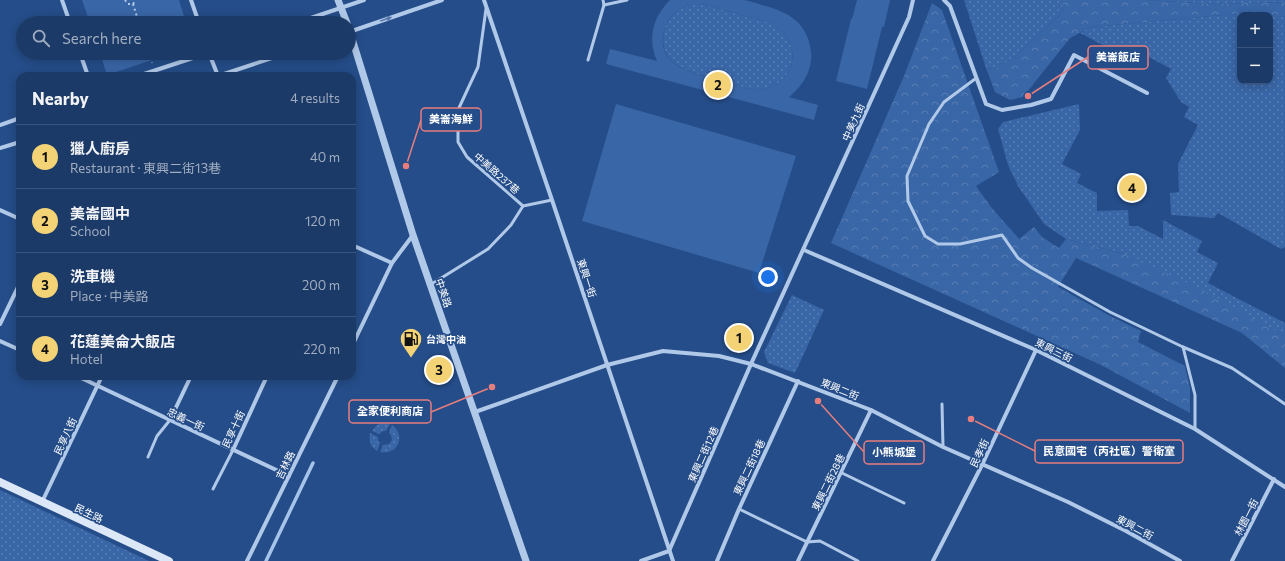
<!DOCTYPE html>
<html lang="en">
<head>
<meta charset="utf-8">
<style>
	:root { --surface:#1c3a67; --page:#25416d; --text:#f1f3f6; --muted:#a0adc0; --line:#3a547b; --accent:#f3d376 }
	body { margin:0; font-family:Commissioner,"Noto Sans TC",sans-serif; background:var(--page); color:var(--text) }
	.controls { position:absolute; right:12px; top:12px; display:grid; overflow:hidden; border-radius:8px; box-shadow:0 2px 10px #0003 }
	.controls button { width:36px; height:36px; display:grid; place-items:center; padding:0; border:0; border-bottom:1px solid var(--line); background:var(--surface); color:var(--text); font:20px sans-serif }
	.you { position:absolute; left:768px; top:277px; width:14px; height:14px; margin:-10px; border:3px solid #fff; border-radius:50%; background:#1a73e8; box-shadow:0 0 0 6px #1a73e833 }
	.badge { display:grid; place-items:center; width:26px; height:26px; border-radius:50%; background:var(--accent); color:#111; font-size:13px; font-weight:700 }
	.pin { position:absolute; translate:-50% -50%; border:2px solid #fff; box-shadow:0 1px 4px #0006 }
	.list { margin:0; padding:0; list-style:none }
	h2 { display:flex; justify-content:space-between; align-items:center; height:52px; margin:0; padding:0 16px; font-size:17px }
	h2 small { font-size:13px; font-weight:400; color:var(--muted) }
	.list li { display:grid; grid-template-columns:26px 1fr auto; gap:12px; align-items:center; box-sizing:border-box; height:64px; padding:0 16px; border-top:1px solid var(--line) }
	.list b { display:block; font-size:15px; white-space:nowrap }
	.list p { margin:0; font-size:13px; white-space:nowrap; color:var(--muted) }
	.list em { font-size:13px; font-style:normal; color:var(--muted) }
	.icon { flex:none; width:22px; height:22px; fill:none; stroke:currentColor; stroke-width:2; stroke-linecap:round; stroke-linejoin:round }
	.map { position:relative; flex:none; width:1285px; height:561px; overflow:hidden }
	.search { position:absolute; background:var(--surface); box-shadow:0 2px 10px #0003; left:16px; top:16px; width:340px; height:44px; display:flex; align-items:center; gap:10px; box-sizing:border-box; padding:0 14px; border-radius:22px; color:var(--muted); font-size:15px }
	.panel { position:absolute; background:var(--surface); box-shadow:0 2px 10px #0003; left:16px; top:72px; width:340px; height:308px; border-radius:12px }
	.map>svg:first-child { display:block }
	.grass { fill:url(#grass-dots) }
	.forest { fill:url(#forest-crowns) }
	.park { fill:#3966a6; fill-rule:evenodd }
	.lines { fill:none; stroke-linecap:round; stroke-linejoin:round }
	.stream { stroke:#a6c3ea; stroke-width:3.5 }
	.path { stroke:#b1c9e9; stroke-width:2; stroke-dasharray:2 3; stroke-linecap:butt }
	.service { stroke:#b1c9e9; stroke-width:3 }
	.minor { stroke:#b1c9e9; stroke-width:4 }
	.tertiary { stroke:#b1c9e9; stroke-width:7 }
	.secondary { stroke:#dce7f8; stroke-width:8 }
	.oneway { fill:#5678ab }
	.labels { text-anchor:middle; stroke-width:3.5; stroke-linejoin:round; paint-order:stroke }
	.street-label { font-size:10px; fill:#fff; stroke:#254d89 }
	.poi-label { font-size:10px; font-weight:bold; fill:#fff; stroke:#254d89; text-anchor:start }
	.leader { fill:none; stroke:#e67e7e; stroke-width:1.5 }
	.callout-dot { fill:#e67e7e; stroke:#254d89; stroke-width:1.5 }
	.callout { fill:#254d89; stroke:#e67e7e; stroke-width:1.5 }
	.callout-label { font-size:11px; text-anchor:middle; font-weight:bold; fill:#fff }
</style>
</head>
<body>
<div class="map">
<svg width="1285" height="561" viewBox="0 0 1285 561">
	<defs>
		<pattern id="grass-dots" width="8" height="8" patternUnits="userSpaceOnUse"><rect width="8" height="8" fill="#3966a6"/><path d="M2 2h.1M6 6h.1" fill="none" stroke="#577db3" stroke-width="1.8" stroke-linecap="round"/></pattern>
		<pattern id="forest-crowns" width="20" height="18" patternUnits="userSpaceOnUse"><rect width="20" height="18" fill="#3966a6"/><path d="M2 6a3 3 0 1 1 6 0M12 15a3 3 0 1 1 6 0" fill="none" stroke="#577db3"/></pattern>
	</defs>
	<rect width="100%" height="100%" fill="#254d89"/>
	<!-- grass -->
	<g class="grass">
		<polygon points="964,0 1063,0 1062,13 1013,58 995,69 986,68"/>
		<polygon points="1146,0 1285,0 1285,2 1215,4"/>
		<path d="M 691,4 L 699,4 L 706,5 L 768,22 C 806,37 798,88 757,90 C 743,88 729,83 715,79 C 690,72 657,66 664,31 C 667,17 678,9 691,4 Z"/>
		<polygon points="1245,13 1266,15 1240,15 1240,81 1270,81 1270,15 1285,17 1285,247 1281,249 1218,213 1214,218 1171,215 1170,193 1179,192 1178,164 1198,125 1184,117 1189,107 1181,102 1166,78 1171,69 1132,48 1127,58 1080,33 1091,27"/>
		<polygon points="1079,104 1080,130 1062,164 1081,174 1077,183 1097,193 1097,211 1128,210 1129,226 1138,226 1163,239 1163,220 1202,241 1197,252 1218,263 1208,283 1285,323 1285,336 1121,253 1066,239 1044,224 1018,186 1008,165 998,129 1003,122"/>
		<polygon points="792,295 824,310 795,373 768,363 764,352"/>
		<polygon points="381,423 390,424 386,431 383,431 379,434 372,431 376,426"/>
		<path d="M 392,425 C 407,436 397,456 380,452 L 383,445 L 389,444 L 392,440 L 391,435 L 389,433 Z"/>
		<path d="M 370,433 L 378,437 L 378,441 L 380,443 L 377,451 C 370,446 369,441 370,433 Z"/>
		<polygon points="0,490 149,561 0,561"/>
	</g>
	<!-- forest -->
	<g class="forest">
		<polygon points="1063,0 1146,0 1215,4 1285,2 1285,17 1245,13 1091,27 1070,38 1023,97 1010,100 995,92 986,68 995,69 1013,58 1062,13"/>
		<polygon points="932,3 942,10 999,172 976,186 991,207 1019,239 1034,227 1042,237 1059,248 1066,239 1121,253 1201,289 1285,336 1285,368 1242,333 1076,258 1058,287 1110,316 1141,331 1138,342 1185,366 1190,388 1190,413 1101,365 831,243 904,76"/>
	</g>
	<!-- park -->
	<g class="park">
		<polygon points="82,0 179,0 186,23 90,23"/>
		<path d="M 670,0 C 687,0 703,0 720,0 C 728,0 736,0 744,0 C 750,1 756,3 762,5 C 789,12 808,23 811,52 C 813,70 802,87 789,97 L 818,105 L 814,120 L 606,64 L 610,49 L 657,61 C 647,38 653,17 670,0 ZM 691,4 L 699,4 L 706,5 L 768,22 C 806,37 798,88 757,90 C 743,88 729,83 715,79 C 690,72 656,66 664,31 C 667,17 678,9 691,4 Z"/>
		<polygon points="857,0 890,0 884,27 882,27 867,89 836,81 851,19 852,19"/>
		<polygon points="100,53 173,53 107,75"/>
		<polygon points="616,104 796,156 759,273 582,221"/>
	</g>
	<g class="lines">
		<!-- stream -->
		<polyline class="stream" points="266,561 313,463"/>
		<!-- path -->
		<g class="path">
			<polyline points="125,0 128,4 133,4"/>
			<polyline points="133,4 139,23"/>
			<polyline points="133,4 136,0"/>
			<polyline points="149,53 152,63"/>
		</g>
		<!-- service -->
		<g class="service">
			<polyline points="604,5 627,0"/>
			<polyline points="486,9 478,67 458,110 458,142 467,157 523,206 552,200"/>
			<polyline points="588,60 604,5 603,0"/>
			<polyline points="975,79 944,102 929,124 907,176 908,201 925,236 938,244 960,244 1002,235 1018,258 1032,268 1110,312 1183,347 1232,368 1285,404"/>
			<polyline points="430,285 488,249 511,225 523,206"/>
			<polyline points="1183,347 1195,395 1195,429"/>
			<polyline points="942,404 943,447"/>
			<polyline points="148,457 157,436 170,420"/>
			<polyline points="842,473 904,503"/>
			<polyline points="213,489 233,450"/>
			<polyline points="739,509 807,542 820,541 858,561"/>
		</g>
		<!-- minor -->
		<g class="minor">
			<polyline points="62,0 70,23"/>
			<polyline points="191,0 199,23"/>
			<polyline points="484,0 552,200 673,561"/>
			<polyline points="944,0 950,6 986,104 1002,110 1031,105 1051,99 1074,55 1147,93"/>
			<polyline points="296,23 364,0"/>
			<polyline points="349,32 442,0"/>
			<polyline points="80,53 88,76"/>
			<polyline points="209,53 218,76"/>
			<polyline points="138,76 208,53"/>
			<polyline points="218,76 287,53"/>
			<polyline points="0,125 20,118"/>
			<polyline points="0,148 20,142"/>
			<polyline points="0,210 20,219"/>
			<polyline points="352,245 392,263"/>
			<polyline points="804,250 1036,350 1195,429 1285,487"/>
			<polyline points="0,324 20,283"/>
			<polyline points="0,341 20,350"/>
			<polyline points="352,346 392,263 413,235"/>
			<polyline points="77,376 289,476"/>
			<polyline points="475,412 607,365 663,351 719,356 751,364 871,410 943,447 1068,502 1126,531 1180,561"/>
			<polyline points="170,420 191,376"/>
			<polyline points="233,450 267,376"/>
			<polyline points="42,502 102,376"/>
			<polyline points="247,561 338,376"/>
			<polyline points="641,561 669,551 751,364 909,17 913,0"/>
			<polyline points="717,561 739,509 798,381"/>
			<polyline points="798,561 871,410"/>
			<polyline points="933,561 982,465 1036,350"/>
			<polyline points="1232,561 1274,479"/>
		</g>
		<!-- tertiary -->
		<g class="tertiary">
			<polyline points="338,0 347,23"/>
			<polyline points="349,29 413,235 526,561"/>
		</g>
		<!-- secondary -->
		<polyline class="secondary" points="0,482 169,561"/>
	</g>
	<!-- one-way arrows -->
	<defs><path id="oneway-solid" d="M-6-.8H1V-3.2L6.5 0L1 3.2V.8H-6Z"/></defs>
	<use class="oneway" href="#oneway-solid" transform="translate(386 19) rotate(-19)"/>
	<!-- icons -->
	<defs>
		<g id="fuel-pin" transform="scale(1.15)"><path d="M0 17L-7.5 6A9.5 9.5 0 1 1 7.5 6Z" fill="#f3d376" stroke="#254d89"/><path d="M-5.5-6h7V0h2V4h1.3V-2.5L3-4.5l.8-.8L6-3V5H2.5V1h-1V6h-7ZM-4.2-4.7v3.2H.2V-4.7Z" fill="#111"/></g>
	</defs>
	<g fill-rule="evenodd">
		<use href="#fuel-pin" x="411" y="339"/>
	</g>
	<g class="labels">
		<!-- street labels -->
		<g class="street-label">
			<text transform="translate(853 122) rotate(-66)" y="4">中美九街</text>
			<text transform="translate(497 173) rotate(41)" y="4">中美路237巷</text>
			<text transform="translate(587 278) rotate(72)" y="4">東興一街</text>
			<text transform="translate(444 293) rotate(71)" y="4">中美路</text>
			<text transform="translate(1054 350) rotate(26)" y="4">東興三街</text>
			<text transform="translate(840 389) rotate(22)" y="4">東興二街</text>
			<text transform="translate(186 419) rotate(25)" y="4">忠義一街</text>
			<text transform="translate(233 429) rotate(-65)" y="4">民享十街</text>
			<text transform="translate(65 436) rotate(-65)" y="4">民享八街</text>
			<text transform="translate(979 453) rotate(-65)" y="4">民孝街</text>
			<text transform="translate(703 454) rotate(-66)" y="4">東興二街12巷</text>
			<text transform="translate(285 465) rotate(-64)" y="4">吉林路</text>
			<text transform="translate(749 467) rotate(-65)" y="4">東興二街18巷</text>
			<text transform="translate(828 482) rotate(-64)" y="4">東興二街28巷</text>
			<text transform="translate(89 513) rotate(25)" y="4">民生路</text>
			<text transform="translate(1246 517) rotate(-63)" y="4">林園一街</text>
			<text transform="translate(1135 527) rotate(28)" y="4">東興二街</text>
		</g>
		<!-- poi labels -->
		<g class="poi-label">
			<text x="426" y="343">台灣中油</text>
		</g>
	</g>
	<!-- callouts -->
	<path class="leader" d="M1028 96L1088 57M406 166L421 120M492 387L431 412M971 419L1035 451M818 401L864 452"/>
	<g class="callout-dot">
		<circle cx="1028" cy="96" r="4"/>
		<circle cx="406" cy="166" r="4"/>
		<circle cx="492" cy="387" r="4"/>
		<circle cx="971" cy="419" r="4"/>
		<circle cx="818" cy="401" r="4"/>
	</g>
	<g class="callout">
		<rect x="1088" y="46" width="60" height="23" rx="4"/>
		<rect x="421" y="108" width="60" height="23" rx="4"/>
		<rect x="349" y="400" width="82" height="23" rx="4"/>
		<rect x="1035" y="440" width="148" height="23" rx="4"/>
		<rect x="864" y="441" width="60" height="23" rx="4"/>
	</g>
	<g class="callout-label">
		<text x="1118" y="61">美崙飯店</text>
		<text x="451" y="123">美崙海鮮</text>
		<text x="390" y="415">全家便利商店</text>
		<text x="1109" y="455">民意國宅（丙社區）警衛室</text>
		<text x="894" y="456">小熊城堡</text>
	</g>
</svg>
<div class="controls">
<button>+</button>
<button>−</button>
</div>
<div class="you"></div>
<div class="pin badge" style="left:739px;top:338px">1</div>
<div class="pin badge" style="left:718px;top:85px">2</div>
<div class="pin badge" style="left:439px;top:370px">3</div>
<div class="pin badge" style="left:1132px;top:188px">4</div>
<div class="search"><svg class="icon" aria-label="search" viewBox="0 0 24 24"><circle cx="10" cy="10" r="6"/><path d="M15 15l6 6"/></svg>Search here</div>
<section class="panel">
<h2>Nearby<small>4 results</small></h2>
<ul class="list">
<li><span class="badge">1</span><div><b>獵人廚房</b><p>Restaurant · 東興二街13巷</p></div><em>40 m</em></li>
<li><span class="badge">2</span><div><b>美崙國中</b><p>School</p></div><em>120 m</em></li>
<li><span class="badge">3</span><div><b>洗車機</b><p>Place · 中美路</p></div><em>200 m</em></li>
<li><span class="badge">4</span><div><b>花蓮美侖大飯店</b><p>Hotel</p></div><em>220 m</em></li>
</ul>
</section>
</div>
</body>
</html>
